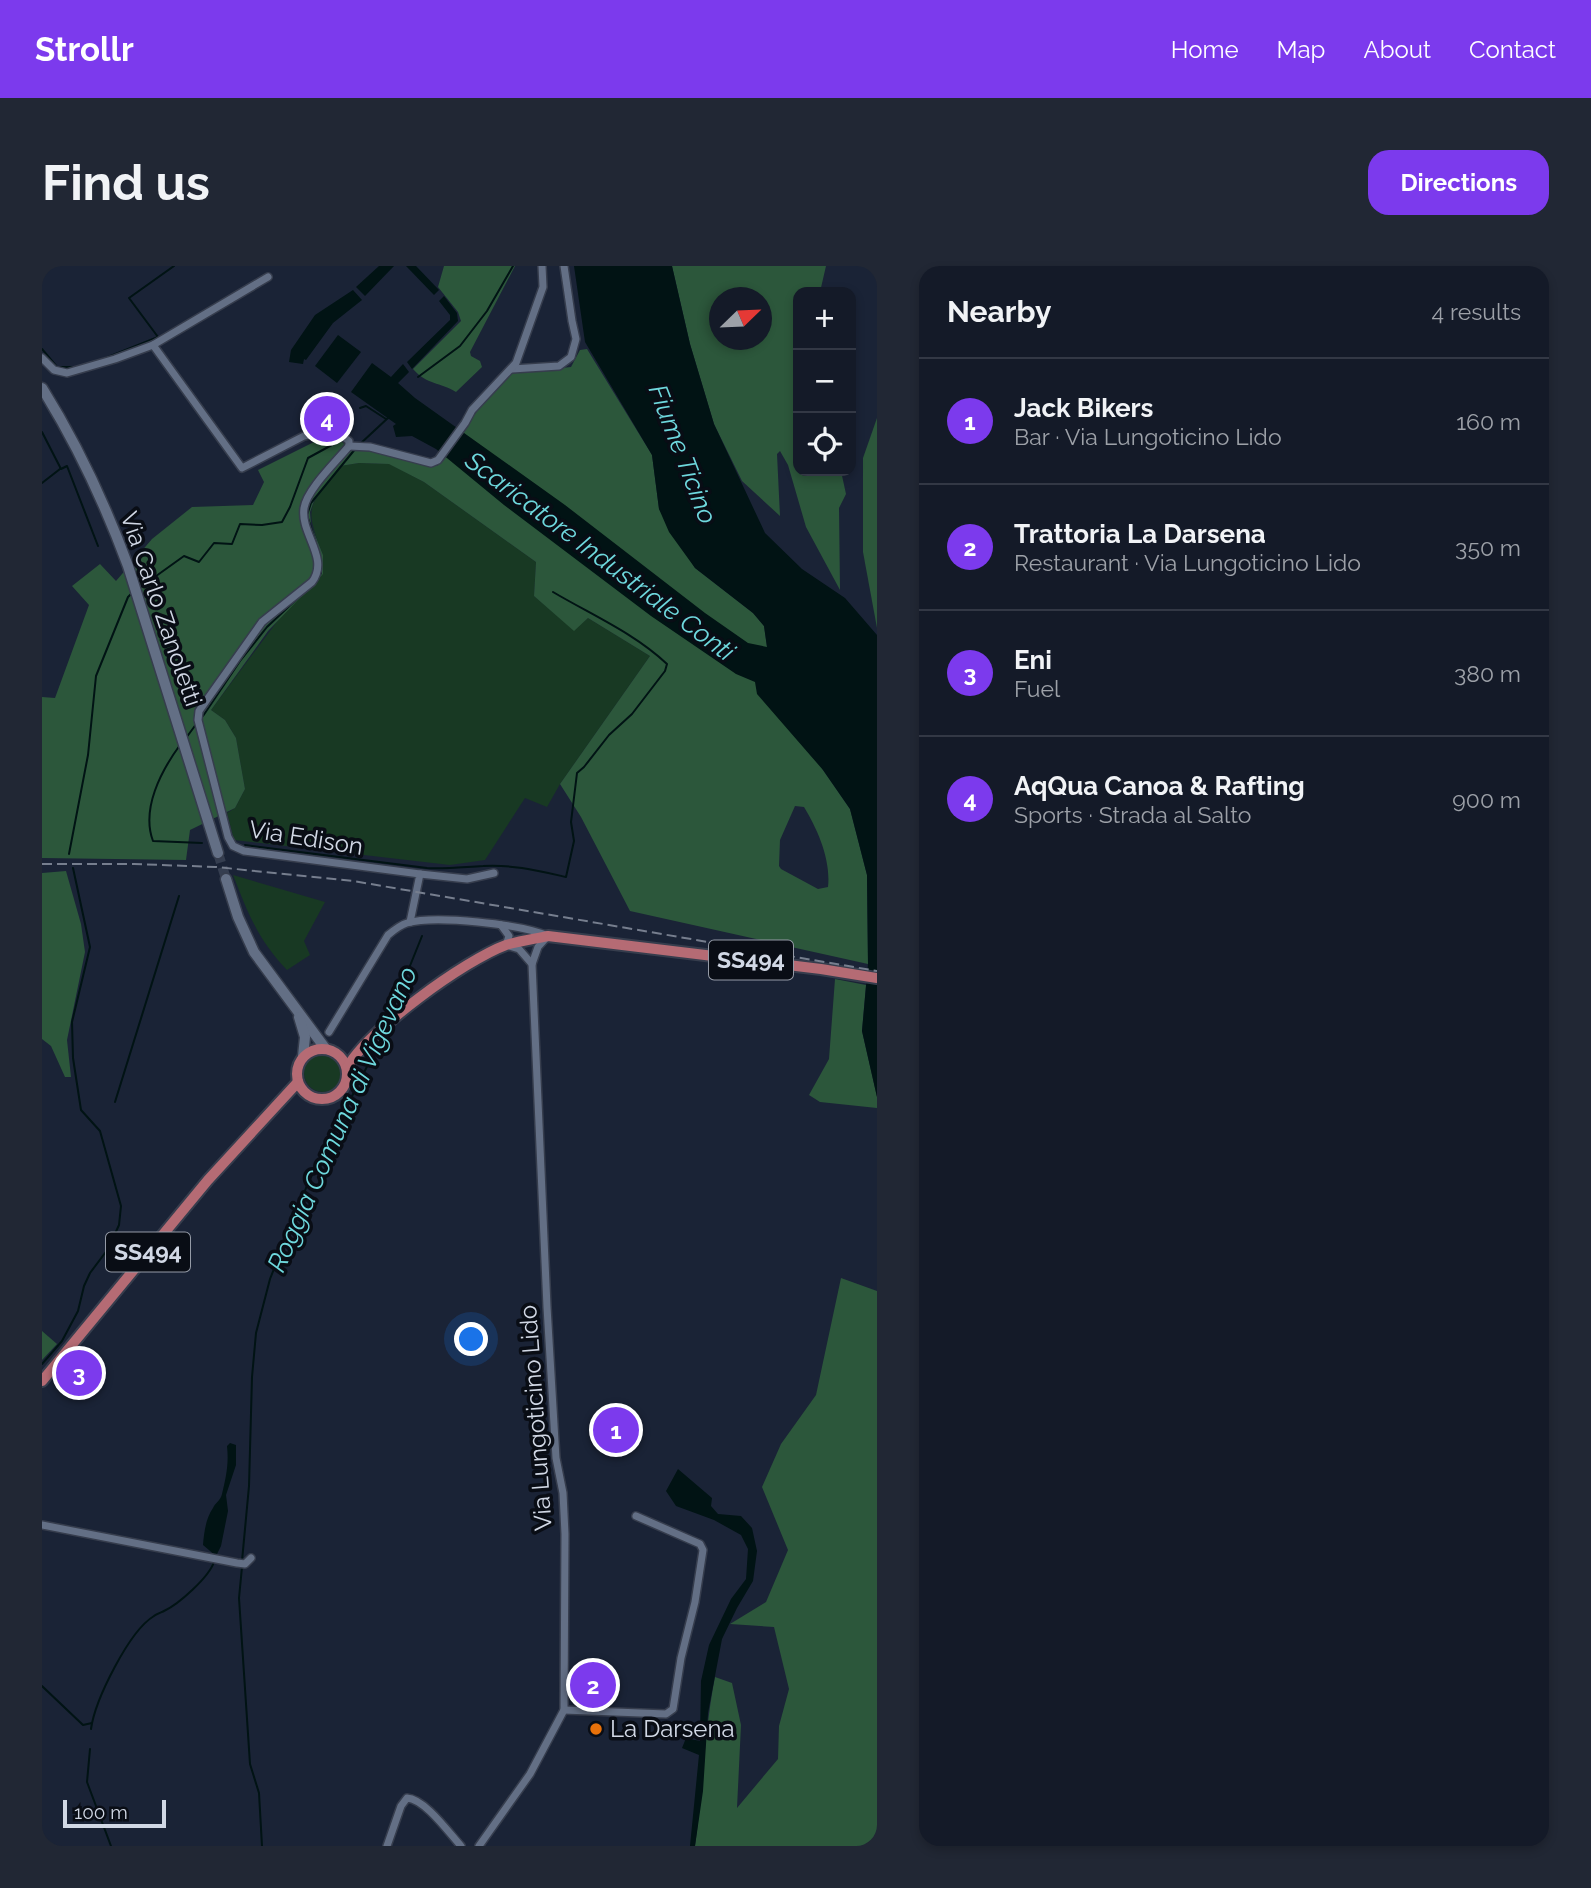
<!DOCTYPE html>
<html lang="en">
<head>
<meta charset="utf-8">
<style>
	:root { --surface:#141a28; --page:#212734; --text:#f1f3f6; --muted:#9da1a8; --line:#333845; --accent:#7c3aed }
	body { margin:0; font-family:Raleway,sans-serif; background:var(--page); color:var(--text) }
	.controls { position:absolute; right:21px; top:21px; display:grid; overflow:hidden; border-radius:14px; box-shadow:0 4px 10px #0003 }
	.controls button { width:63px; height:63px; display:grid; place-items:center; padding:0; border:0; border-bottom:2px solid var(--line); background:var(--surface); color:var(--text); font:35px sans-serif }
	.compass { position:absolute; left:667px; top:21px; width:63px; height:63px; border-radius:50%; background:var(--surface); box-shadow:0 4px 10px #0003; rotate:67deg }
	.scale { position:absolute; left:21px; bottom:18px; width:103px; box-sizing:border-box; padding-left:7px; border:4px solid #d1d8e5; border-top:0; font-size:19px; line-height:24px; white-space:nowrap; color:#d1d8e5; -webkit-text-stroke:5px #090d15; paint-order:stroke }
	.you { position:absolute; left:430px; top:1074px; width:24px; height:24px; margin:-18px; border:5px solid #fff; border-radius:50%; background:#1a73e8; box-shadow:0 0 0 10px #1a73e833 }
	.badge { display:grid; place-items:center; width:46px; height:46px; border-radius:50%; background:var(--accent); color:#fff; font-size:23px; font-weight:700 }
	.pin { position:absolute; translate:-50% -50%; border:4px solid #fff; box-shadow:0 2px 7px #0006 }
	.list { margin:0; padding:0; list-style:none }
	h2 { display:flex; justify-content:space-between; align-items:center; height:91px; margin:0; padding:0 28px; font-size:30px }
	h2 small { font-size:23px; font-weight:400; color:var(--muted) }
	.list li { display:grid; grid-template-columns:46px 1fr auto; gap:21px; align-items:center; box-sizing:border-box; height:126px; padding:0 28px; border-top:2px solid var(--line) }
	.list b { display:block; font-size:26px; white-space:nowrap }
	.list p { margin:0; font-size:23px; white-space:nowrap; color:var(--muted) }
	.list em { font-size:23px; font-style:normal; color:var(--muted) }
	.icon { flex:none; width:38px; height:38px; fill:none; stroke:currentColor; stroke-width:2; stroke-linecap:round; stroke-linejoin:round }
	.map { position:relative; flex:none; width:835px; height:1580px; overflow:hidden; border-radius:21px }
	header { display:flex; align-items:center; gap:42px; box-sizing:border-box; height:98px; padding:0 35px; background:var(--accent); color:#fff }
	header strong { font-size:33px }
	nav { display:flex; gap:38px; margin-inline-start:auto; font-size:24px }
	.intro { display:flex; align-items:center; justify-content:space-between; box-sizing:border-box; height:168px; padding:0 42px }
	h1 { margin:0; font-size:49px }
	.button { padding:18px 32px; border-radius:21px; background:var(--accent); color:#fff; font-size:24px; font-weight:700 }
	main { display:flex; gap:42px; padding:0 42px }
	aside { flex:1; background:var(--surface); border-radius:21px; box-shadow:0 4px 10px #0003 }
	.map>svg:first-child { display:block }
	.green { fill:#183923 }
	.forest { fill:#2c573b; fill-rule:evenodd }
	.water { fill:#011314 }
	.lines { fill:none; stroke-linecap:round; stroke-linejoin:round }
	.stream { stroke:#011314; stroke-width:2 }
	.secondary-tunnel { stroke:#353e50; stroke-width:10; stroke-dasharray:10 5; stroke-linecap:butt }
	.street-casing { stroke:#363d4d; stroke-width:10 }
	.secondary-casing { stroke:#363d4d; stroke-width:13 }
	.primary-casing { stroke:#363d4d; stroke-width:14 }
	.street { stroke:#636f85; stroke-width:7 }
	.secondary { stroke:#636f85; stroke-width:10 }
	.primary { stroke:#b56b74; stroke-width:10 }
	.rail { stroke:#767e8e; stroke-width:2; stroke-dasharray:10 5; stroke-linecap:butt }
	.food-dot { fill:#e8710a; stroke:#090d15; stroke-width:2.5 }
	.labels { text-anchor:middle; stroke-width:7; stroke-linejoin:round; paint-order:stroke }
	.shield { fill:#090d15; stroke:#959ba7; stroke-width:2 }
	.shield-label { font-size:23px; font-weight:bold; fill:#d1d8e5 }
	.street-label { font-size:24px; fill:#d1d8e5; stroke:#090d15 }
	.poi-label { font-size:24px; fill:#d1d8e5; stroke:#090d15; text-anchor:start }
	.water-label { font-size:26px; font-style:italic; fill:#6ed8dd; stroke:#090d15 }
</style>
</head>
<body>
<header>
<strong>Strollr</strong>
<nav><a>Home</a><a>Map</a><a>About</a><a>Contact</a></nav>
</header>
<div class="intro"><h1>Find us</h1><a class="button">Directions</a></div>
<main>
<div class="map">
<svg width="835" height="1580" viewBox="0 0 835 1580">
	<rect width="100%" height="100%" fill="#1a2336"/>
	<!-- green -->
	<g class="green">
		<path d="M 317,197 L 348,198 L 382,216 L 494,296 L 492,330 L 532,364 L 546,352 L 608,390 L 518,518 L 505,541 L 483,532 L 443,594 L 408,599 L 192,574 L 185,547 L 193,542 L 203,523 L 194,472 L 183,454 L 169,444 L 240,349 L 281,289 C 261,238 267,242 298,200 Z"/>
		<path d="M 191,609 L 283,636 L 262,675 L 268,689 L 245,704 C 216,674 206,647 191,609 Z"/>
		<circle cx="281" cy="807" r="19"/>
	</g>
	<!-- forest -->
	<g class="forest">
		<path d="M 402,0 L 473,0 L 428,86 L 429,90 L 438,95 L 440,101 L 414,126 C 398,116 385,119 371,103 L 419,55 L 416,46 L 396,21 Z"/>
		<path d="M 630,0 L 784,0 L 778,26 L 756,26 L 756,205 L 799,205 L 804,228 L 797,242 L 798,324 L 764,261 L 746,199 L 738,185 L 735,188 L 738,250 L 700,215 L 672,158 L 648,78 ZM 678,32 L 720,32 L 720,74 L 678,74 Z"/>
		<path d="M 545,83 L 610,189 L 617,243 L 653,302 L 711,347 L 722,360 L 725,381 L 781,504 L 808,543 L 825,609 L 826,698 L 588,645 L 539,551 L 518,518 L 608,390 L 546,352 L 532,365 L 492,330 L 494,296 L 382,216 L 347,198 L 317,197 L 298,200 L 272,235 L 268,246 L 269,259 L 281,289 L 281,308 L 226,365 L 169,444 L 183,454 L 194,472 L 203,523 L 193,542 L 148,564 L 144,594 L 0,592 L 0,431 L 13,432 L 47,339 L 30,320 L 58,298 L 74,315 L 110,273 L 150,241 L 211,239 L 222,216 L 216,204 L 290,167 L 309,184 L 326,184 L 395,200 L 449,126 L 470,107 L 529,101 L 538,84 ZM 753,540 L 762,541 C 776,564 789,594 786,621 L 776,623 L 739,603 L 737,600 L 738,574 Z"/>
		<polygon points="835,152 835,362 821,286 821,192"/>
		<polygon points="24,605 39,658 43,686 25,774 29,811 23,811 9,780 0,773 0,607"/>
		<polygon points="793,713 824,719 820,765 835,831 835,842 778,836 767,829 787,793"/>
		<path d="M 799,1012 L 835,1025 L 835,1580 L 653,1580 C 661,1524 662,1467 673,1411 L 690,1417 L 699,1459 L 695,1542 L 736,1493 L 737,1460 L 747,1423 L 732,1361 L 688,1358 L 724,1336 L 746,1284 L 720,1221 L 739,1178 L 774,1129 Z"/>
		<polygon points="0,1065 15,1078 0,1094"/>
	</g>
	<!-- water -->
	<g class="water">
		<polygon points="337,0 352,0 323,30 314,21"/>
		<polygon points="364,0 374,0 397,24 392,29"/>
		<polygon points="532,0 630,0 648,78 672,158 723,267 760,303 803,332 835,369 835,831 820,765 826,698 825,609 808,543 781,504 715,428 713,416 694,408 609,350 462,239 394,183 370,170 354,171 351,160 354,158 309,126 330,97 349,111 361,98 367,106 356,117 373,132 523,239 663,347 706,377 725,381 722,360 711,347 653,302 627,266 617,243 610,189 543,76"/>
		<polygon points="311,24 320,34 291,57 264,94 262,93 261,98 247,96 249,84 273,49"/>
		<polygon points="402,30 415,47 416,55 370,103 365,96 408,54 408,49 397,35"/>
		<polygon points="296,69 319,86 295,117 273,100"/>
		<path d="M 188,1177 L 194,1179 L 194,1199 L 184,1229 L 186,1245 L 179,1280 L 174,1290 L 161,1279 C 162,1266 164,1252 171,1242 C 173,1237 179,1234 180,1228 C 184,1211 187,1198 185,1180 Z"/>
		<polygon points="636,1203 670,1232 669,1240 676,1248 699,1250 710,1262 715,1285 711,1315 695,1342 680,1373 666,1447 661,1525 653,1580 648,1580 657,1489 640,1482 644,1472 658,1475 659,1415 667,1379 689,1333 704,1313 706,1283 699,1269 672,1254 634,1240 624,1225"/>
	</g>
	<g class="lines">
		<!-- stream -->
		<g class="stream">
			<polyline points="0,83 15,101 32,101"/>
			<polyline points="61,93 116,71 87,32 132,0"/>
			<polyline points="376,111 418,80 445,45 471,0"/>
			<polyline points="318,142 324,140 344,153"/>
			<polyline points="0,166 19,203 25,200 56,280"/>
			<polyline points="318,178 347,151"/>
			<polyline points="0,217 18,203"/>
			<polyline points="274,277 265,249 269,237 314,182"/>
			<polyline points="275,314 279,307 279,296"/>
			<polyline points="96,323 142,290 157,296 172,277 190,278 198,258 220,259 240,256 248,241 266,192 299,174"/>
			<polyline points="161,450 198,395 225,361 258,330"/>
			<polyline points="144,472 155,457"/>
			<path d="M 138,479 C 119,505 99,543 111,575 L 160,577"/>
			<path d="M 203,579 L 385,602 C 404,603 421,601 441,600 C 468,598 497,605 524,611 L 532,575 L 529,556 L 535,507 L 542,501 L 567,469 L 590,448 L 623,405 L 625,398 C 592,367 550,349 511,326"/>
			<polyline points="27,588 46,489 54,410 86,331 89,328"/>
			<polyline points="349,747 380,670"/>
			<polyline points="73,836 137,630"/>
			<polyline points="0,1098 20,1075 36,1045 42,1020 48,1007 66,983 77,959 79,940 58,865 39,844 31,792 30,756 48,681 31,602"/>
			<polyline points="200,1295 207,1220 210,1111 214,1067 228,1013 266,917 341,769"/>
			<polyline points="200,1301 197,1332 208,1498 217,1527 220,1580"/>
			<polyline points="0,1420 41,1459 50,1457"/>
			<path d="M 49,1463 C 53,1434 87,1365 112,1350 C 114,1348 120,1346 122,1345 C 137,1338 167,1311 172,1296"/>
			<polyline points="48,1483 45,1516 69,1580"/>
		</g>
		<!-- secondary-tunnel -->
		<polyline class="secondary-tunnel" points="176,587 184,613"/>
		<!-- street casing -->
		<g class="street-casing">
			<g id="street">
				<polyline points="111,79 200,202 262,170 292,164 307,175 307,180"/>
				<polyline points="0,92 12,104 25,107 73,93 111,79 226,11"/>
				<polyline points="470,103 517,100 529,91 534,73 530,55 522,0"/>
				<path d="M 307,180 C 294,196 265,223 262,242 C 258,268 288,292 270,316 L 220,356 L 157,445 L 156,454 L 186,571 L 191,580 L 202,585 L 378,608 L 368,656"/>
				<polyline points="307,180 328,181 389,197 396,194 423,157 430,144 474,97 501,21 500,0"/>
				<polyline points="378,608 425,613 452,607"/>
				<polyline points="459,659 467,670 464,679 477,683 490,698"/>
				<path d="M 287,766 L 346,669 C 352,664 358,659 365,657 C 393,649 479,658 506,670 L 496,681 L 490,698 L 505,1041 L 514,1192 L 521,1227 L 523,1268 L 522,1444 L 488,1508 L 437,1580"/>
				<polyline points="0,1259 195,1297 203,1298 209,1292"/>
				<polyline points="522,1444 624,1448 631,1443 639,1392 653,1336 661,1284 658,1278 594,1250"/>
				<path d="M 345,1580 L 359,1540 L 365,1532 C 383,1533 407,1567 419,1580"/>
			</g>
		</g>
		<!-- secondary casing -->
		<g class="secondary-casing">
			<g id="secondary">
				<path d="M 0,122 C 35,178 63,238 86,300 L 176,587"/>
				<polyline points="184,613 196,651 212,686 283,782"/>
				<polyline points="257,751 263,771 261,790"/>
			</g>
		</g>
		<!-- primary casing -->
		<g class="primary-casing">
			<g id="primary">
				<circle cx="280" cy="808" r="25"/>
				<path d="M 305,802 C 325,765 423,694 464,679 C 477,675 492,673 506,670 L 779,703 L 835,712"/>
				<polyline points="0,1115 166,914 256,816"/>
			</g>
		</g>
		<!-- street -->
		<use href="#street" class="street"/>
		<!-- secondary -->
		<use href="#secondary" class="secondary"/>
		<!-- primary -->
		<use href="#primary" class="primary"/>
		<!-- rail -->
		<polyline class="rail" points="0,598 92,598 174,601 311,615 835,705"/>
	</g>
	<!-- markers -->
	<circle class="food-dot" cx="554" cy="1463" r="7"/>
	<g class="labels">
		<!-- shield labels -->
		<g class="shield">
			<rect x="667" y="674.5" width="84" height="39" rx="5"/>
			<rect x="64" y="966.5" width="84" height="39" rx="5"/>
		</g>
		<g class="shield-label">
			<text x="709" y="702">SS494</text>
			<text x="106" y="994">SS494</text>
		</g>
		<!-- street labels -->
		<g class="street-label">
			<text transform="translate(119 343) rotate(71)" y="8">Via Carlo Zanoletti</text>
			<text transform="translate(264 572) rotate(9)" y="8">Via Edison</text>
			<text transform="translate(494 1152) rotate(-94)" y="8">Via Lungoticino Lido</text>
		</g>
		<!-- poi labels -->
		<g class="poi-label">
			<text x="568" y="1471">La Darsena</text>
		</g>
		<!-- water labels -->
		<g class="water-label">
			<text transform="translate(641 188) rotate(69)" y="9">Fiume Ticino</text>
			<text transform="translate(558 290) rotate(37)" y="9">Scaricatore Industriale Conti</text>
			<text transform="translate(300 853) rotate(-66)" y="9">Roggia Comuna di Vigevano</text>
		</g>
	</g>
</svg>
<div class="controls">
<button>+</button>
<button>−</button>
<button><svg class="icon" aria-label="locate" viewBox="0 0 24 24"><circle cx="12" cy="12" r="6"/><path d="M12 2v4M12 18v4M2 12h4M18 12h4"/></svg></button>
</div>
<svg class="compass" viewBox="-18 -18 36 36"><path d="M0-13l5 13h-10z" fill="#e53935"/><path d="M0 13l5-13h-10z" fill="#9da1a8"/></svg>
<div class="scale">100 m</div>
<div class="you"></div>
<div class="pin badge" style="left:574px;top:1164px">1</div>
<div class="pin badge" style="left:551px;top:1419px">2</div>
<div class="pin badge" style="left:37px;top:1107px">3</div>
<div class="pin badge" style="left:285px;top:153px">4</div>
</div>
<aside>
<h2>Nearby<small>4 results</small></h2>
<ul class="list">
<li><span class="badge">1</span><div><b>Jack Bikers</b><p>Bar · Via Lungoticino Lido</p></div><em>160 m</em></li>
<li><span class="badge">2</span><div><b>Trattoria La Darsena</b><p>Restaurant · Via Lungoticino Lido</p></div><em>350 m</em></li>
<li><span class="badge">3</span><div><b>Eni</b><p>Fuel</p></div><em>380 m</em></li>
<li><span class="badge">4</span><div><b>AqQua Canoa &amp; Rafting</b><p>Sports · Strada al Salto</p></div><em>900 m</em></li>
</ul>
</aside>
</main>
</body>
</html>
